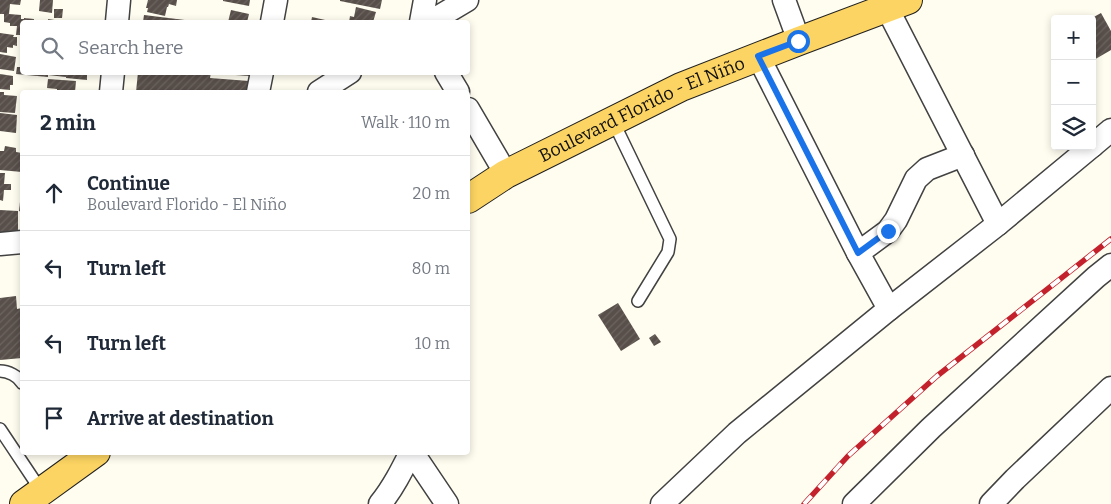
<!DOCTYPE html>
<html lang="en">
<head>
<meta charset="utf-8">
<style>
	:root { --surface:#fff; --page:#f2f2f3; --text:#1f2937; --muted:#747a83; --line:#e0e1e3 }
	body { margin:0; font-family:Bitter,serif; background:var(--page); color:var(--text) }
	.controls { position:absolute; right:15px; top:15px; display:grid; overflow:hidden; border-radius:5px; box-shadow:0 2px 8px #0003 }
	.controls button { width:45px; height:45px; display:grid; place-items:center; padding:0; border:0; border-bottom:1px solid var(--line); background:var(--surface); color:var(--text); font:25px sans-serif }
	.stop { position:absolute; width:15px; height:15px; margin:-11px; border:4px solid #1a73e8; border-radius:50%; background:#fff }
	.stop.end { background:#1a73e8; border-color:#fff; box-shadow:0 1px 5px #0008 }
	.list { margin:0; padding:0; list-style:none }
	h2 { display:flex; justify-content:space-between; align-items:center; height:65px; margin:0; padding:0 20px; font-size:21px }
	h2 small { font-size:16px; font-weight:400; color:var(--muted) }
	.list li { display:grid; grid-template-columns:32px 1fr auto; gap:15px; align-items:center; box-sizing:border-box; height:75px; padding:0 20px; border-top:1px solid var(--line) }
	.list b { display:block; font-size:19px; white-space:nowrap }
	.list p { margin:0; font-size:16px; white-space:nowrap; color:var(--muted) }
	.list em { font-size:16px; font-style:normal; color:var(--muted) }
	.icon { flex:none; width:28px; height:28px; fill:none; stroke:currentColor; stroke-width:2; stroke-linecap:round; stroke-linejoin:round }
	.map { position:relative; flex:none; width:1111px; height:504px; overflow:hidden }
	.search { position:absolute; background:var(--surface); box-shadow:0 2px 8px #0003; left:20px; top:20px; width:450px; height:55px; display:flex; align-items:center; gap:12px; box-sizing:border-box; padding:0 18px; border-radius:5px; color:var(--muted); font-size:19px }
	.panel { position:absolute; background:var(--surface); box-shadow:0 2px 8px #0003; left:20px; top:90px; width:450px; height:365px; border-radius:5px }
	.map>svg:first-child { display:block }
	.building { fill:url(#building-hatch) }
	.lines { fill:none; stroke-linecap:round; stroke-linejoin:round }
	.lane-casing { stroke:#424242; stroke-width:14 }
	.street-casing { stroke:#424242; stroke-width:25 }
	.primary-casing { stroke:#202020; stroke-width:30 }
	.lane { stroke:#fff; stroke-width:11 }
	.street { stroke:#fff; stroke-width:22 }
	.primary { stroke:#fcd463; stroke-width:28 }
	.rail-casing { stroke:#c3222c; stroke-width:5.5 }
	.rail { stroke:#fff; stroke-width:4; stroke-dasharray:11; stroke-linecap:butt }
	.route { stroke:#1a73e8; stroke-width:6 }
	.labels { text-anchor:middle; stroke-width:5; stroke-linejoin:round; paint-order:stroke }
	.street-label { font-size:18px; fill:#0f0f0f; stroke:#fff }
</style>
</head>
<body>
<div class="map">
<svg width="1111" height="504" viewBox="0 0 1111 504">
	<defs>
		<pattern id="building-hatch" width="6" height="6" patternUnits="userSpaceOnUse" patternTransform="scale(1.25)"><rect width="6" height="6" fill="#584f4a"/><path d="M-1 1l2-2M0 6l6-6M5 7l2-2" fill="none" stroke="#6b6460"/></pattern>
	</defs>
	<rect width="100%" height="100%" fill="#fffcf0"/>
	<!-- building -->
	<g class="building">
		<polygon points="0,0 21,0 20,5 10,4 9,14 21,15 21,19 24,19 24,18 34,19 34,22 22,22 22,35 16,35 17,26 10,26 10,23 4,22 4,14 0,14"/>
		<polygon points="40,0 53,0 52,13 39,11"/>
		<polygon points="148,0 177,0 176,6 169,4 168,7 167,7 165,16 147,12 148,8 146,8"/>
		<polygon points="223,0 250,0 249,6 223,1"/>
		<polygon points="340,0 382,0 380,9 340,1"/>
		<polygon points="356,7 376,12 373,22 349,22 350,16 354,17"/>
		<polygon points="54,9 63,9 62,18 54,18"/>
		<polygon points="231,10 249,14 247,22 228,22"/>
		<polygon points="1101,13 1111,31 1111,50 1092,61 1092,18"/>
		<polygon points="144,15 193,21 193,22 143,22"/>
		<polygon points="312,17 334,22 311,22"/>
		<polygon points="48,19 61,21 61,20 74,21 74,22 48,22"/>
		<polygon points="0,33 14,35 13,37 17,37 17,46 13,45 13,48 7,47 7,53 0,52"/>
		<polygon points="0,54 16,57 14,71 0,69"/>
		<polygon points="17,67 22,67 22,72 87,72 87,80 66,78 66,77 48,75 48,77 16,74"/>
		<polygon points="138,72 211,72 210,78 249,81 248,92 136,92"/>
		<polygon points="222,72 250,72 249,76 222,74"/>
		<polygon points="0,74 13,76 13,85 10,85 10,90 0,89"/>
		<polygon points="48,79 76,81 75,92 57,92 57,89 47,88"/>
		<polygon points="0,92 4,92 4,95 17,96 15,113 0,112"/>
		<polygon points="0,113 17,115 16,133 0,131"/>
		<polygon points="5,146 16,148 16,152 22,153 22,172 0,170 0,151 4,151"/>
		<polygon points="0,173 5,173 4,184 11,184 11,190 4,190 3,201 0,200"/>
		<polygon points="21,193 22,193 22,212 19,211"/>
		<polygon points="0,210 18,211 18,237 0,235"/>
		<polygon points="16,296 17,309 22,308 22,358 0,360 0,298"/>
		<polygon points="618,303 640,339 621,351 598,315"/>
		<polygon points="655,334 661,342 654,346 649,338"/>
	</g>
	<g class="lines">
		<!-- lane casing -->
		<g class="lane-casing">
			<g id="lane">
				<polyline points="613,121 670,239 668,252 638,301"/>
				<path d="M 0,371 C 8,371 18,376 22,383"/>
				<polyline points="0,429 42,492"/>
			</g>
		</g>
		<!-- street casing -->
		<g class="street-casing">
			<g id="street">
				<polyline points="784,0 799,41"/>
				<polyline points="887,8 998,224"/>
				<polyline points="117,22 119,0"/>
				<polyline points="272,22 276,0"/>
				<polyline points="421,22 425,0"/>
				<polyline points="430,22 467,0"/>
				<polyline points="758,56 858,253 889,309"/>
				<polyline points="446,72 458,92"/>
				<polyline points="111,92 113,72"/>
				<polyline points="258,92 262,72"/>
				<polyline points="319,92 350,72"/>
				<polyline points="468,109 506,174"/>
				<polyline points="1092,146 1111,130"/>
				<polyline points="0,244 22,242"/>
				<polyline points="858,253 888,231 896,220 916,179 927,169 963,155"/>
				<polyline points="412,452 447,504"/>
				<path d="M 380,504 C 393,488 402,470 411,452"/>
				<polyline points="662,504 737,433 889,309 998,224 1092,146"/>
				<polyline points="854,504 931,428 1096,277 1111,265"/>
				<polyline points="991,504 1015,479 1111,388"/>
			</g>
		</g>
		<!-- primary casing -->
		<g class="primary-casing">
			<g id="primary">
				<path id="s1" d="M 468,199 L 506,174 L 681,87 L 799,41 L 908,0"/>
				<polyline points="24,504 96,452"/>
			</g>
		</g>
		<!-- lane -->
		<use href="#lane" class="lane"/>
		<!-- street -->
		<use href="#street" class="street"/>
		<!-- primary -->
		<use href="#primary" class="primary"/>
		<!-- rail casing -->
		<g class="rail-casing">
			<polyline id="rail" points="804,504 848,456 937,376 1111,239"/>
		</g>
		<!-- rail -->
		<use href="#rail" class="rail"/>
	</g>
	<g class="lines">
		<!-- route -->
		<polyline class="route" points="798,41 758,56 858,253 888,231"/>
	</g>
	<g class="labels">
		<!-- street labels -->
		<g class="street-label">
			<text dy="6" stroke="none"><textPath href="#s1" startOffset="196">Boulevard Florido - El Niño</textPath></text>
		</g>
	</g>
</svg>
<div class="controls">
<button>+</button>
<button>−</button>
<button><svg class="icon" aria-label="layers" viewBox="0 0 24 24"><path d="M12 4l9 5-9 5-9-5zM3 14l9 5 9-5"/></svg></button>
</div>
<div class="stop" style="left:798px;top:41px"></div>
<div class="stop end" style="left:888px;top:231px"></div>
<div class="search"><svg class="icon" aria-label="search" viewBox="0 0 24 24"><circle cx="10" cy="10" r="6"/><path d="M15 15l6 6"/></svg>Search here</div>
<section class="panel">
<h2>2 min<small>Walk · 110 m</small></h2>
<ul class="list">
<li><svg class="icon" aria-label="ahead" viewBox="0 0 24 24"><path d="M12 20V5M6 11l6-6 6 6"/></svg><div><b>Continue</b><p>Boulevard Florido - El Niño</p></div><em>20 m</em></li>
<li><svg class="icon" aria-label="left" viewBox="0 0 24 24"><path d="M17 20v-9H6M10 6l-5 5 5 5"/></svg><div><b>Turn left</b></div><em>80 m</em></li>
<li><svg class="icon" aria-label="left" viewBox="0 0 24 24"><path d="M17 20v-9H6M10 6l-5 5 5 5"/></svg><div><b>Turn left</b></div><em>10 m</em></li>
<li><svg class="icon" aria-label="arrive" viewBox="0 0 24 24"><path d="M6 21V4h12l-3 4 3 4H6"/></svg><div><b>Arrive at destination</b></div></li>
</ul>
</section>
</div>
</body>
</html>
